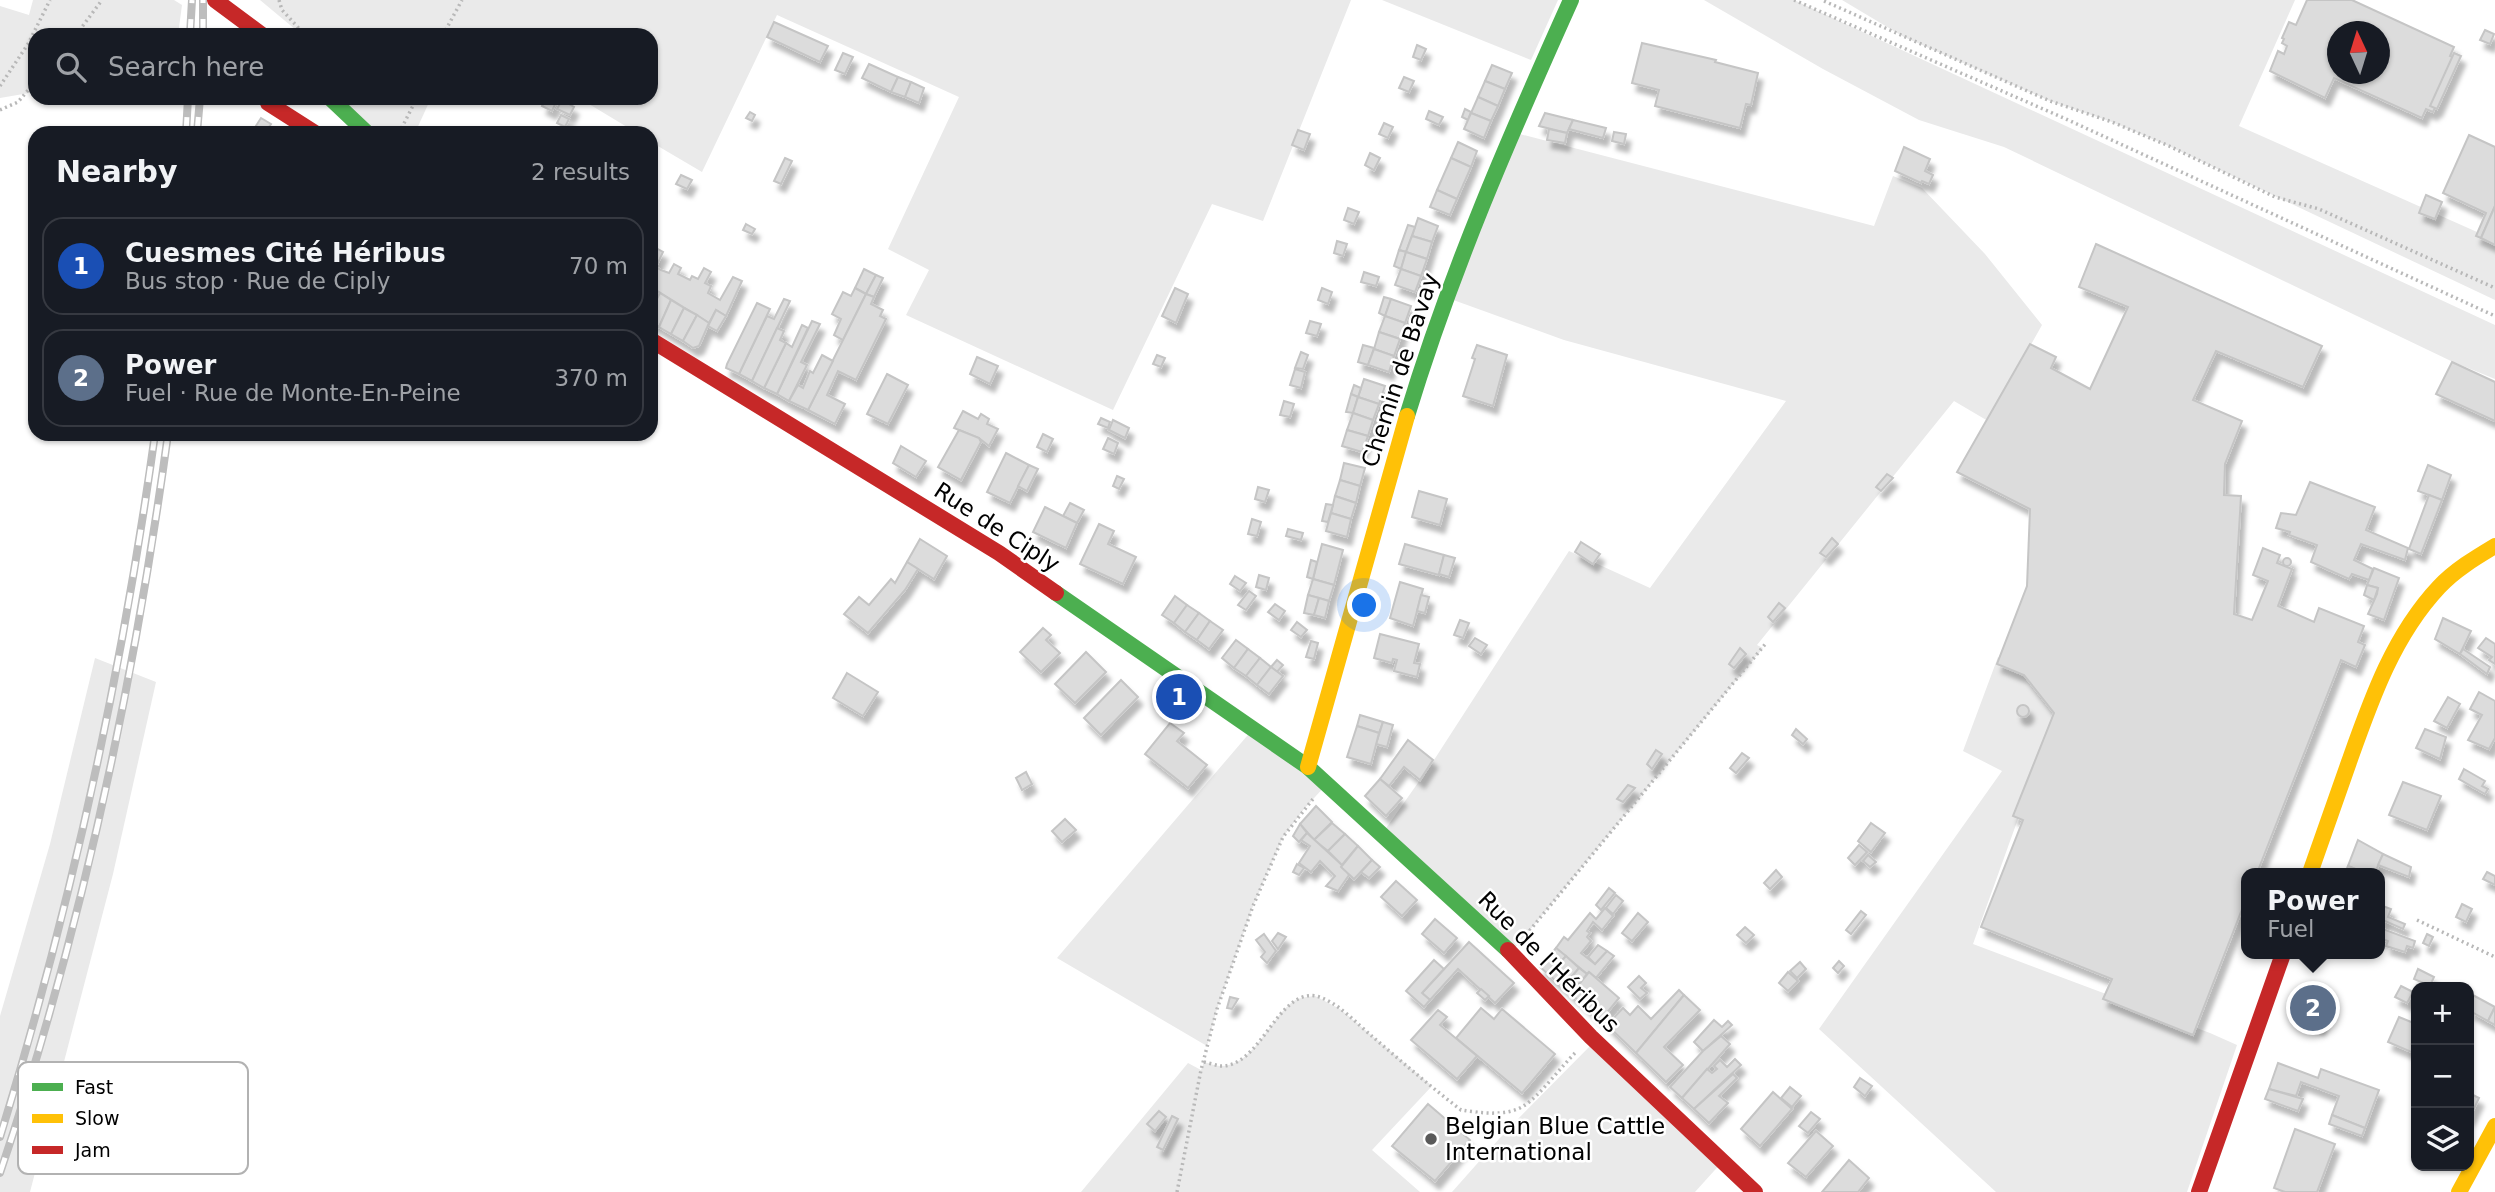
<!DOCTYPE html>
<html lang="en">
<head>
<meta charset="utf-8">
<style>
	:root { --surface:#171b24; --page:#20242c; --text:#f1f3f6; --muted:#9ea1a6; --line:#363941; --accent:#7c3aed }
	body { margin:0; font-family:"DejaVu Sans",sans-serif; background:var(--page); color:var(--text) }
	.controls { position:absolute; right:21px; bottom:21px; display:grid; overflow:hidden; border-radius:14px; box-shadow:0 2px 5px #0004 }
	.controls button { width:63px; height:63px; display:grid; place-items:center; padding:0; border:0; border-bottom:2px solid var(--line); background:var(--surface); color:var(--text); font:35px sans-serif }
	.compass { position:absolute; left:2327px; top:21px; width:63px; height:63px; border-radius:50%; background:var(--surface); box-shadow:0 2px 5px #0004; rotate:356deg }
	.you { position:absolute; left:1365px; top:606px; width:24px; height:24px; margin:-18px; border:5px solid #fff; border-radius:50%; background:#1a73e8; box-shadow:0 0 0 10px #1a73e833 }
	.badge { display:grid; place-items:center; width:46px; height:46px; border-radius:50%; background:var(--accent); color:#fff; font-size:23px; font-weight:700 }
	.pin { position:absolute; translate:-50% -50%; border:4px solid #fff; box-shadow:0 2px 7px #0006 }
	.popup { position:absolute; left:2241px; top:868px; width:144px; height:91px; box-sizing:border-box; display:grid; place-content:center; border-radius:14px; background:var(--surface); filter:drop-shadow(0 2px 5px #0005); font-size:23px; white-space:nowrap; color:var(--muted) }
	.popup b { font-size:26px; color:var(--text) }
	.popup::after { content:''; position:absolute; left:50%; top:100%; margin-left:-14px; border:14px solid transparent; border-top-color:var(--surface) }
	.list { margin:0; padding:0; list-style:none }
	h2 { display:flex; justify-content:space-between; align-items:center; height:91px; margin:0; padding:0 28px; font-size:30px }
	h2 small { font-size:23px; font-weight:400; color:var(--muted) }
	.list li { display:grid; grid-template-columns:46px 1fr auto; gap:21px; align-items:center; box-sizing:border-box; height:98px; margin:0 14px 14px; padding:0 14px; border:2px solid var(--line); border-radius:21px }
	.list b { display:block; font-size:26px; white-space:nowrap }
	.list p { margin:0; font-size:23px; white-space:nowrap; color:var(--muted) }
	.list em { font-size:23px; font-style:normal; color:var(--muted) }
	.icon { flex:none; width:38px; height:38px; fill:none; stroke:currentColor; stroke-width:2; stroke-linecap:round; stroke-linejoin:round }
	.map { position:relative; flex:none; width:2495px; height:1192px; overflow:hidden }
	.search { position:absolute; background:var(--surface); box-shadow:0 2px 5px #0004; left:28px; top:28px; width:630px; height:77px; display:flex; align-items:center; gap:18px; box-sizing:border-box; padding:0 24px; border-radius:21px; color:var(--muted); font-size:26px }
	.panel { position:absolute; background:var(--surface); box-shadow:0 2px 5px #0004; left:28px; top:126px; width:630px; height:315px; border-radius:21px }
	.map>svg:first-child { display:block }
	.green { fill:#eaeaea }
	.building { fill:#dcdcdc; stroke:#c5c5c5; stroke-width:2; fill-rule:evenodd; filter:url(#shadow) }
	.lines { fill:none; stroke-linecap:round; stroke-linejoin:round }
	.path { stroke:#b8b8b8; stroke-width:3.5; stroke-dasharray:2 3.5; stroke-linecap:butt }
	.fast { stroke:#4caf50; stroke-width:16 }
	.slow { stroke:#ffc107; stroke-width:16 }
	.jam { stroke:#c62828; stroke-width:16 }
	.rail-casing { stroke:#bdbdbd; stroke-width:8 }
	.rail { stroke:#fff; stroke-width:5; stroke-dasharray:16; stroke-linecap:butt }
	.poi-dot { fill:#595959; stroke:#fff; stroke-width:2.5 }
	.labels { text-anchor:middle; stroke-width:5; stroke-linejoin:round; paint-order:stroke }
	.street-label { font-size:23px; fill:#000; stroke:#fff }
	.poi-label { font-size:23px; fill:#000; stroke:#fff; text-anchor:start }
	.key { fill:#fff; stroke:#b2b2b2; stroke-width:2 }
	.key-label { font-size:19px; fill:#000 }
</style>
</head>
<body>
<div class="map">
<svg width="2495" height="1192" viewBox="0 0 2495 1192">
	<defs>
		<filter id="shadow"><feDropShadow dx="4.5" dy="8" stdDeviation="2" flood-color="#0004"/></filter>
	</defs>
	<rect width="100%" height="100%" fill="#fff"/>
	<!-- green -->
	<g class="green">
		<polygon points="33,0 174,0 182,5 178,35 35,35 35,92 0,98 0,6 29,15"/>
		<polygon points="260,0 1351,0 1263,221 1212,204 1113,410 906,315 929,270 888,249 959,97 777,15 702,172 651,142 651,133 637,133 579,98 651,98 651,35 474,35 463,28 460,35 302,35"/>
		<polygon points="1382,0 1558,0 1531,60"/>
		<polygon points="1704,0 1794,0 2495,325 2495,379 2451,361 2004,147 1919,120 1823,69"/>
		<polygon points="1842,0 2295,0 2239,126 2495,240 2495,300 2169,146 2112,122 2050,101 1904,37"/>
		<polygon points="330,98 431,98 415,133 376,133"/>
		<polygon points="1512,132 1874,226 1893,176 1922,188 1985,254 2042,325 1988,421 1954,401 1757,645 1763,648 1510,954 1382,834 1434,760 1569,551 1650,588 1786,401 1564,340 1445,297"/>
		<polygon points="1998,657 2038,681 2051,697 2054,719 1973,944 2210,1033 2237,1045 2187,1192 1996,1192 1819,1029 2002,771 1963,751"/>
		<polygon points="95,658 156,682 113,874 30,1192 0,1192 0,1016 50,844"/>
		<polygon points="1253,729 1326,785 1304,809 1283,837 1253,906 1217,1009 1207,1046 1057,958"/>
		<path d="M 1315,996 L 1340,1009 L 1432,1086 L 1372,1150 L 1420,1192 L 1081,1192 L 1188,1063 L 1201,1070 L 1204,1062 C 1209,1063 1215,1066 1220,1066 C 1254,1067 1270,1017 1294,1001 C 1300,997 1308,997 1315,996 Z"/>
		<polygon points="1595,1041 1723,1161 1695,1192 1452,1192 1507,1130"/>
	</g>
	<!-- building -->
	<g class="building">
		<path d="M 2307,0 L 2352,0 L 2454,47 L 2450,56 L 2458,59 L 2433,112 L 2426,109 L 2422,118 L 2334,78 L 2325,98 L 2270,71 L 2278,51 L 2284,54 L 2287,46 L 2282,43 L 2284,39 L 2282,38 L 2289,22 L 2296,25 ZM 2338,32 L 2380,32 L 2380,74 L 2338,74 Z"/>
		<polygon points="774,22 828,46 820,62 767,37"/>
		<polygon points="2485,30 2494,34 2490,44 2480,40"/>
		<polygon points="1642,43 1716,60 1715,62 1758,73 1751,105 1746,104 1740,128 1655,106 1659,90 1632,83"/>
		<polygon points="1417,45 1426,49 1421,60 1413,57"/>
		<polygon points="843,53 853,57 845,74 835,70"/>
		<polygon points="2454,53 2461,56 2437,109 2430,106"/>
		<polygon points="869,64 898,77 891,92 862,78"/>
		<polygon points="1492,65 1512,73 1505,89 1485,81"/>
		<polygon points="898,77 911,82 905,97 891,92"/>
		<polygon points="1404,77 1414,81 1409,92 1399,88"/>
		<polygon points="1485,81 1505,89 1498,106 1478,97"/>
		<polygon points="911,82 924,88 919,103 905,97"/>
		<polygon points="1478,97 1498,106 1491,121 1471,113"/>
		<polygon points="546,98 558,98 552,111 542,106"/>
		<polygon points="562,100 574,107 570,115 557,109"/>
		<polygon points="1465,109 1471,112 1468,120 1462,117"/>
		<polygon points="1429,111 1443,117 1439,125 1426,119"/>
		<polygon points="750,112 755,115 752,121 746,118"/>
		<polygon points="1471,113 1491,121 1484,138 1464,129"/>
		<polygon points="1545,113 1573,120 1567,133 1539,126"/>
		<polygon points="561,115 569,119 565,127 557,123"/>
		<polygon points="261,118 271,124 265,133 253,133 252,132"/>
		<polygon points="1573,120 1606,128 1603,138 1569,129"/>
		<polygon points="1384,123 1393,127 1388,138 1379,134"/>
		<polygon points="1549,129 1567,133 1565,143 1547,140"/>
		<polygon points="1298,130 1310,134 1304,150 1292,145"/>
		<polygon points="1614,132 1626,134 1624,144 1612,141"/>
		<polygon points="2469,135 2495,147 2495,206 2481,238 2476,236 2486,213 2443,193"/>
		<polygon points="1458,142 1477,151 1471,167 1451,158"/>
		<polygon points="1904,147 1930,159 1925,171 1933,175 1929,184 1922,181 1921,183 1895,171"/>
		<polygon points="1370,153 1380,158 1374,170 1365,165"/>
		<polygon points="785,158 792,161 781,184 774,181"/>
		<polygon points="1451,158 1471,167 1457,199 1437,190"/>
		<polygon points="681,175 692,180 687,189 676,184"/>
		<polygon points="1437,190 1457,199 1450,215 1430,207"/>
		<polygon points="2426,195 2442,202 2435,219 2419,213"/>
		<polygon points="2495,206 2495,245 2481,238"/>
		<polygon points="1348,208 1359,212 1354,224 1344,220"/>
		<polygon points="1418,218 1438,226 1432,242 1412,236"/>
		<polygon points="746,224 755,229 752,234 743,230"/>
		<polygon points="1408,225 1415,227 1406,252 1399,250"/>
		<polygon points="1412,236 1432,242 1427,259 1406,252"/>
		<polygon points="1337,241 1347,244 1343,256 1334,253"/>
		<polygon points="2096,244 2322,346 2303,387 2216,351 2193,400 2242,421 2225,464 2224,495 2241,496 2234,614 2252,620 2268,581 2253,575 2263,548 2280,555 2277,563 2292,569 2278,606 2314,622 2319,608 2364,626 2358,642 2365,645 2356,667 2341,660 2257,873 2246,873 2246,899 2193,1035 2103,999 2112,979 1981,927 2023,820 2013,816 2054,713 2024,675 1997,664 2027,586 2030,509 1957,472 2030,344 2056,357 2051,368 2090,389 2128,307 2079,287"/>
		<polygon points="656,248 663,252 656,267 661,270 669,273 674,264 681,268 678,274 690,280 692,276 698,279 704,268 711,272 705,283 711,286 708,293 720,300 733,277 742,281 726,316 716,310 709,323 651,287 651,277 655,269 651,266 651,249 654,251"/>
		<polygon points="1399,250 1406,252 1401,269 1394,266"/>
		<polygon points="1406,252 1427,259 1421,276 1401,269"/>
		<polygon points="864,269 876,275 866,294 855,288"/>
		<polygon points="1401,269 1421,276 1415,292 1395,285"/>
		<polygon points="1364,272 1379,277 1376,286 1361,282"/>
		<polygon points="876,275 883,278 874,297 866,294"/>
		<polygon points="651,287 660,293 651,310"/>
		<polygon points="855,288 866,294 843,340 834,335 841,319 832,314 843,292 851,296"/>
		<polygon points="1175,288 1188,294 1176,323 1162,316"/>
		<polygon points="1322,288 1332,292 1328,304 1318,300"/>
		<polygon points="660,293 671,300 659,327 651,321 651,310"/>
		<polygon points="866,294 874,297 871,304 883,310 880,316 886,319 856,380 838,371 827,395 845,404 835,424 808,410"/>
		<polygon points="1384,297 1391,299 1385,316 1379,313"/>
		<polygon points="784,299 790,301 752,381 739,374 767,316 774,319"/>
		<polygon points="1391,299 1411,306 1405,323 1385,316"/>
		<polygon points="671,300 684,308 671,334 659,327"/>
		<polygon points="757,303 770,309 739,374 726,368 727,364"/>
		<polygon points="684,308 697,315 683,341 671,334"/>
		<polygon points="716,310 726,316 717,331 708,326"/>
		<polygon points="697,315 709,323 699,346 693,348 683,341"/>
		<polygon points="1385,316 1405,323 1400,339 1379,332"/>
		<polygon points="812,321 820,324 801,362 807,365 789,401 777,394"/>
		<polygon points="1310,321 1321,324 1317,336 1306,333"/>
		<polygon points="802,325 808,328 777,394 764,388 786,343 792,347"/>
		<polygon points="777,328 784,331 780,340 786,343 764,388 752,381"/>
		<polygon points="1379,332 1400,339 1394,356 1374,349"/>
		<polygon points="1363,345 1374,348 1368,365 1358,362"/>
		<polygon points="1477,345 1507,355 1493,406 1463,396 1475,359 1472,358"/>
		<polygon points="1374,349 1394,356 1389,372 1368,365"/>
		<polygon points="1301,352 1308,355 1303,369 1295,368"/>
		<polygon points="822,355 833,361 808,410 789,401 798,385 803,388 810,371 813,373"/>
		<polygon points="1157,355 1165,358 1161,367 1153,364"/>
		<polygon points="977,357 998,366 990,384 970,374"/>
		<polygon points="2452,362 2495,382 2495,421 2436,394"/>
		<polygon points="1295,369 1305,372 1301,388 1290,385"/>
		<polygon points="887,374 908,385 888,424 867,414"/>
		<polygon points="1364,379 1385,386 1379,404 1358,397"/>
		<polygon points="1354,385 1361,388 1358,397 1351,394"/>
		<polygon points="1351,394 1358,397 1353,413 1346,412"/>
		<polygon points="1358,397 1379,404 1373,420 1353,413"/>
		<polygon points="1284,401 1294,404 1290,417 1280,415"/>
		<polygon points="963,411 978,419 981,414 989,419 987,424 998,429 989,446 979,438 954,428"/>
		<polygon points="1353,413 1373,420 1368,436 1347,430"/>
		<polygon points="1101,418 1110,422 1108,428 1098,424"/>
		<polygon points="1113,420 1129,428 1125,438 1109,430"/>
		<polygon points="959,430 979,438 981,442 961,480 938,467"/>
		<polygon points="1347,430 1368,436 1362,452 1342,446"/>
		<polygon points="1043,434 1053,439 1047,452 1037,447"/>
		<polygon points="1108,438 1118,443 1114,454 1103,449"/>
		<polygon points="901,446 926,461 916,477 893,463"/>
		<polygon points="1006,453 1029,465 1010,503 987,492"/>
		<polygon points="1344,463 1365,468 1360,486 1340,480"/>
		<polygon points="1029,465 1038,469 1027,491 1018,486"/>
		<polygon points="2428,465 2451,475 2442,500 2418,491"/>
		<polygon points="1887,474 1893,478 1881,491 1876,487"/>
		<polygon points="1117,476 1124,479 1119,489 1113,486"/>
		<polygon points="1340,480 1360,486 1356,503 1335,496"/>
		<polygon points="2310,482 2375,507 2366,530 2408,548 2405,560 2361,544 2354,560 2373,569 2369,580 2352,574 2349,579 2311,562 2317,545 2289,535 2290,532 2276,528 2281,513 2296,515"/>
		<polygon points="1258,487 1269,490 1265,502 1255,499"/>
		<polygon points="1419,491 1447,499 1440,525 1412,517"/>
		<polygon points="2429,495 2442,500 2421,554 2409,549"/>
		<polygon points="1335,496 1356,503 1351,519 1331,513"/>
		<polygon points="1070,503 1084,510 1077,523 1063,516"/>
		<polygon points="1326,504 1333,505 1328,522 1322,521"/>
		<polygon points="1045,507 1077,523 1066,548 1033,532"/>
		<polygon points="1331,513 1351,519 1347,537 1326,531"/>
		<polygon points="1252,519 1261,522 1257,536 1248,534"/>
		<polygon points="1099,524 1114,531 1108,544 1136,557 1123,584 1080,564"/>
		<polygon points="1288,529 1303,533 1301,540 1286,536"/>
		<polygon points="1832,538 1838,544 1826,557 1820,553"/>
		<polygon points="920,539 947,556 934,579 907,562"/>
		<polygon points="1581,542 1600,554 1593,564 1575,552"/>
		<polygon points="1322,544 1343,550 1334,585 1313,579"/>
		<polygon points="1405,544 1444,555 1439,575 1399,564"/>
		<polygon points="1444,555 1455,558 1449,577 1439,574"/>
		<circle cx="2287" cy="562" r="4"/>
		<polygon points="1311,560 1317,562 1313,579 1307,577"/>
		<polygon points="907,562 918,569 905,590 868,633 844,614 859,597 869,605 891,579 895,583"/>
		<polygon points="2374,568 2399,578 2384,620 2368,614 2377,594 2378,588 2367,585"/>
		<polygon points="1259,575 1269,578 1266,590 1256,587"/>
		<polygon points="1235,576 1246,583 1240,591 1230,584"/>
		<polygon points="1313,579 1334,585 1329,601 1308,595"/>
		<polygon points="1400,582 1423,589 1413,626 1390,618"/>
		<polygon points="2367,585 2378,588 2374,600 2364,595"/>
		<polygon points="1249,591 1256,596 1246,610 1238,605"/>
		<polygon points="1308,595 1319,598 1314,615 1304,613"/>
		<polygon points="1421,595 1429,597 1425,613 1417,611"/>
		<polygon points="1175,596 1187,605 1174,623 1162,615"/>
		<polygon points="1319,598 1329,601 1325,618 1314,615"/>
		<polygon points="1779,603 1785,608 1773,622 1768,617"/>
		<polygon points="1275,604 1285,611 1279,620 1268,612"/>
		<polygon points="1187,605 1199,613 1185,632 1174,623"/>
		<polygon points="1199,613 1210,621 1197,640 1185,632"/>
		<polygon points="2443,618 2471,631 2460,654 2435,639"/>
		<polygon points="1460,620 1469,623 1463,638 1454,635"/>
		<polygon points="1210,621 1223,630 1209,649 1197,640"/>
		<polygon points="1297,622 1307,630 1301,637 1291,630"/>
		<polygon points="1043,628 1051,635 1046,640 1060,653 1041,672 1020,652"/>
		<polygon points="1380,634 1419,644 1414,663 1420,664 1417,677 1394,671 1397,660 1393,659 1392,663 1374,658"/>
		<polygon points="1475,638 1487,645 1481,654 1469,646"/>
		<polygon points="2486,638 2495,644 2495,664 2489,660 2492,657 2478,648"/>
		<polygon points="1236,640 1248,649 1234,668 1222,658"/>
		<polygon points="1311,641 1318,643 1314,659 1306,657"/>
		<polygon points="1740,648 1746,654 1734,668 1729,664"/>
		<polygon points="1248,649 1260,658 1246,676 1234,668"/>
		<polygon points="2463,649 2490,667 2487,674 2460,654"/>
		<polygon points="1086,652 1106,672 1075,703 1055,684"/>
		<polygon points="1260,658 1271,667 1257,685 1246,676"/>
		<polygon points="1277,660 1283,665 1277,672 1271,667"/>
		<polygon points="1271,667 1283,676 1269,694 1257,685"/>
		<polygon points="847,673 878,692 863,716 833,698"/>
		<polygon points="1121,680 1138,697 1101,735 1084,718"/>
		<polygon points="2479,692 2495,701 2495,738 2489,749 2468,740 2482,715 2470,709"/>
		<polygon points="2448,697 2460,704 2447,728 2434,721"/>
		<circle cx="2023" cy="711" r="6"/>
		<polygon points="1360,715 1383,722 1379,733 1357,726"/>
		<polygon points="1383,722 1393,725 1387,747 1376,744"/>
		<polygon points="1170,723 1184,733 1177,741 1207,765 1188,788 1145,754"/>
		<polygon points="1357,726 1379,733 1371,764 1347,757"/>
		<polygon points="1796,729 1807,739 1803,744 1792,735"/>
		<polygon points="2425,729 2446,737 2440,759 2416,748"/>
		<polygon points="1408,740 1433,760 1420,780 1404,767 1389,786 1380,779"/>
		<polygon points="1656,750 1662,754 1652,769 1647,764"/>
		<polygon points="1742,753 1749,758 1736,773 1730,768"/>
		<polygon points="2464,769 2485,781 2482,786 2488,789 2485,794 2459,779"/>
		<polygon points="1026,772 1032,784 1022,790 1016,778"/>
		<polygon points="1380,779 1402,798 1386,816 1365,796"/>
		<polygon points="2403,782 2441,796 2427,830 2389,815"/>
		<polygon points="1628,785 1635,788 1623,802 1617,799"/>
		<polygon points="1316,806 1332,822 1314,840 1300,824"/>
		<polygon points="1065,819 1076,830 1062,842 1052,831"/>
		<polygon points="1332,823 1345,834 1328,851 1314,840"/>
		<polygon points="1871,823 1885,833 1871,852 1858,841"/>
		<polygon points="1300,824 1307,833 1299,842 1293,836"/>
		<polygon points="1307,833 1342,865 1349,875 1338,891 1326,886 1335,876 1320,861 1311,872 1299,863 1310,846 1301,840"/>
		<polygon points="1345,834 1358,846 1342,865 1328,851"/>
		<polygon points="2358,840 2383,854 2375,873 2365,873 2348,866"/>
		<polygon points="1859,845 1867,852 1855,865 1848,858"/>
		<polygon points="1358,846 1372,860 1354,879 1341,867"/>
		<polygon points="2383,854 2411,867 2409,877 2378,865"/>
		<polygon points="1868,855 1876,862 1870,867 1863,861"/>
		<polygon points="1372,860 1380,867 1369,878 1361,872"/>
		<polygon points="1297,864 1304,868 1299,875 1293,872"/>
		<polygon points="2348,866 2365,873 2345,873"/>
		<polygon points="1776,870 1782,877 1770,889 1764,883"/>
		<polygon points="2487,872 2495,876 2495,885 2483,879"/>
		<polygon points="1396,881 1417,900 1402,916 1381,897"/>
		<polygon points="1609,888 1615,893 1601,910 1596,905"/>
		<polygon points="1616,895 1623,901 1613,914 1606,908"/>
		<polygon points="2462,904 2472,909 2466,922 2456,917"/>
		<polygon points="2380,905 2391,909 2388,917 2405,924 2403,929 2383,920 2380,928 2415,941 2413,948 2407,946 2405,952 2386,946 2388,941 2380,938"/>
		<polygon points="1605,908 1613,916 1602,930 1593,922 1587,931 1590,933 1587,937 1591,941 1581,953 1595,964 1607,951 1614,956 1596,978 1589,972 1587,974 1556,948 1564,937 1568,940 1590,913 1596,919"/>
		<polygon points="1861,911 1866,915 1851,934 1846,930"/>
		<polygon points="1638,913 1648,922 1632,941 1622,933"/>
		<polygon points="1435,919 1457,938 1444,953 1422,934"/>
		<polygon points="1745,927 1754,935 1746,943 1737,935"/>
		<polygon points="1278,933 1286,937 1278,949 1272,941"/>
		<polygon points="1264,934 1276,951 1267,963 1261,957 1265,952 1256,940"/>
		<polygon points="2427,934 2433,937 2429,946 2423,943"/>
		<polygon points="1469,942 1514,983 1495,1003 1458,969 1430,1000 1422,993"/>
		<polygon points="1598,945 1607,951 1595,964 1588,957"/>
		<polygon points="1556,948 1566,956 1549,975 1540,967"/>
		<polygon points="1566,956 1579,968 1563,987 1549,975"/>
		<polygon points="1434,960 1444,969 1422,993 1430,1000 1424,1007 1406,991"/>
		<polygon points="1839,961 1844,966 1838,973 1833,968"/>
		<polygon points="1800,962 1806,969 1797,978 1790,971"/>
		<polygon points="1579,968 1587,974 1571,994 1563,987"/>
		<polygon points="2418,969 2434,977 2430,986 2414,979"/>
		<polygon points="1589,972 1619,998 1601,1020 1571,994"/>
		<polygon points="1788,972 1798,981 1788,991 1779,983"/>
		<polygon points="1639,976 1646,983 1641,988 1647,993 1640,999 1628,987"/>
		<polygon points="2401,986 2413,992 2407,1003 2395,997"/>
		<polygon points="1481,989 1489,996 1485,1000 1477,993"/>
		<polygon points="2306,989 2330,998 2320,1027 2296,1019"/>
		<polygon points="1679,990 1684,995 1636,1053 1607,1025 1623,1008 1630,1015 1638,1006 1651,1019"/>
		<polygon points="2469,993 2495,1007 2488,1021 2470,1011 2472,1006 2469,1004"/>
		<polygon points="1684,995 1700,1010 1664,1047 1683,1065 1666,1082 1636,1053"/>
		<polygon points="1230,997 1238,999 1232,1009 1227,1008"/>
		<polygon points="2495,1007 2495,1025 2488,1021"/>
		<polygon points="1481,1008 1494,1019 1502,1009 1555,1054 1522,1093 1456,1038"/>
		<polygon points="1438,1010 1447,1017 1440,1025 1477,1056 1457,1079 1411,1040"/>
		<polygon points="2399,1017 2416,1024 2416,1054 2388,1042"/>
		<polygon points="1714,1020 1722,1027 1728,1021 1732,1025 1703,1051 1694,1042"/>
		<polygon points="1721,1036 1730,1044 1682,1098 1670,1087 1703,1051"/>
		<polygon points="1735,1059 1741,1065 1694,1109 1682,1098 1707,1069 1712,1073 1717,1069 1714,1066 1720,1060 1727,1067"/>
		<polygon points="2278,1063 2318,1078 2321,1069 2379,1090 2365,1128 2332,1115 2339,1096 2301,1082 2296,1096 2269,1089"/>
		<polygon points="1733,1074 1737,1078 1719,1096 1728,1103 1709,1123 1694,1109"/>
		<polygon points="1860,1078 1872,1086 1865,1096 1854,1087"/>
		<polygon points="1790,1087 1801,1096 1792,1107 1781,1098"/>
		<polygon points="2269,1089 2303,1099 2298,1111 2265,1099"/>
		<polygon points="1773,1092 1792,1109 1760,1146 1741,1129"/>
		<polygon points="2469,1093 2479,1098 2469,1119"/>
		<polygon points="1428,1104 1470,1140 1435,1181 1392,1146"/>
		<polygon points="1159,1111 1166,1117 1155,1131 1147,1124"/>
		<polygon points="1811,1112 1820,1119 1808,1133 1799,1126"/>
		<polygon points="2332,1115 2365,1128 2362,1136 2329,1124"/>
		<polygon points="1172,1116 1178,1119 1163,1150 1157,1147"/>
		<polygon points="2295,1129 2335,1144 2317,1192 2285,1192 2274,1188"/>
		<polygon points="1816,1131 1833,1146 1806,1177 1788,1163"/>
		<polygon points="1849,1160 1869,1178 1858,1192 1822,1192"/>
	</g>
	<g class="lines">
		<!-- path -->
		<g class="path">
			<polyline points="279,0 282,10 305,35"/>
			<polyline points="1794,0 2066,119 2495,316"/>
			<polyline points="1824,1 2050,101 2112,122 2169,146 2275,197 2319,209 2495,288"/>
			<polyline points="76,35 102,0"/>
			<polyline points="443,35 462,0"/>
			<polyline points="0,86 28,44 50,0"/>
			<polyline points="0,110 18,102 35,82"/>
			<polyline points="399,133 417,98"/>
			<polyline points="2417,920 2495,957"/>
			<polyline points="1526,935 1767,642"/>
			<path d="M 1204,1062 C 1209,1063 1215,1065 1220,1066 C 1261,1068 1277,989 1316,996 C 1337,1001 1357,1024 1373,1037 C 1402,1062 1431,1087 1461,1110 C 1480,1113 1508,1117 1525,1105 C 1539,1096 1562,1066 1575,1053"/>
			<polyline points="1177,1192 1201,1070 1217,1009 1253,906 1283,837 1313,799"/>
		</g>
		<!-- fast -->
		<g class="fast">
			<polyline points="330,98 367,133"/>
			<path d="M 1407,416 C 1451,271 1509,138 1571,0"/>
			<polyline points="1056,593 1308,767 1508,950"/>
		</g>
		<!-- slow -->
		<g class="slow">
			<polyline points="1308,767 1407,416"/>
			<path d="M 2310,873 C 2323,836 2336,799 2349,762 C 2371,700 2393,636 2439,587 C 2455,570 2475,558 2495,546"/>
			<polyline points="2459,1192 2495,1126"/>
		</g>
		<!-- jam -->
		<g class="jam">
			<polyline points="215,0 262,35"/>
			<polyline points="268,103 315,133"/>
			<polyline points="651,340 999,553 1056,593"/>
			<polyline points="1508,950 1591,1037 1755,1192"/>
			<polyline points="2199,1192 2283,954"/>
		</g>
		<!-- rail casing -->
		<g class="rail-casing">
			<g id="rail">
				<polyline points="190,35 192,0"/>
				<polyline points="203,35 203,0"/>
				<polyline points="186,133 188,98"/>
				<polyline points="197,133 200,98"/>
				<path d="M 0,1137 C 71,907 122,673 155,434"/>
				<path d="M 0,1173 C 81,933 134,684 168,434"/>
			</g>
		</g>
		<!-- rail -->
		<use href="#rail" class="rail"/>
	</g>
	<!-- markers -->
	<circle class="poi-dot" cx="1431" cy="1139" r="7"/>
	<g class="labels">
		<!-- street labels -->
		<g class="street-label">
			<text transform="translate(1400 370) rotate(-72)" y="8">Chemin de Bavay</text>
			<text transform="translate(997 527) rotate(33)" y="8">Rue de Ciply</text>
			<text transform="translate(1549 962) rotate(45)" y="8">Rue de l'Héribus</text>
		</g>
		<!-- poi labels -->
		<g class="poi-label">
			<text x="1445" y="1134">Belgian Blue Cattle<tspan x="1445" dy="26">International</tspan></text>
		</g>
	</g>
	<!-- legend -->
	<rect x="18" y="1062" width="230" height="112" rx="10" class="key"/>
	<rect x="32" y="1083" width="31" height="8" fill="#4caf50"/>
	<rect x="32" y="1114" width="31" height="9" fill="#ffc107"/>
	<rect x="32" y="1146" width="31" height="8" fill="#c62828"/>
	<g class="key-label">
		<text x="75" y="1094">Fast</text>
		<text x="75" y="1125">Slow</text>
		<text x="75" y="1157">Jam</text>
	</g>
</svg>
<div class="controls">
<button>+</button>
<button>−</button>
<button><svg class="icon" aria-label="layers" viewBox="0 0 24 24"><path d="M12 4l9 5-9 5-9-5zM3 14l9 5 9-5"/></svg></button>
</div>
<svg class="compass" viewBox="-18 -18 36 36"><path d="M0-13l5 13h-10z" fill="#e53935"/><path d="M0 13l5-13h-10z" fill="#9ea1a6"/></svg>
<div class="you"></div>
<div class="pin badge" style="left:1179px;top:697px;background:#1a4fb4">1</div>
<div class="pin badge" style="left:2313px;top:1008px;background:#5c6f8a">2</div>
<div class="popup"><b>Power</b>Fuel</div>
<div class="search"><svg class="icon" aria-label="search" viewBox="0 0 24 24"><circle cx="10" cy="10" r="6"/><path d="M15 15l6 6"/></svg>Search here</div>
<section class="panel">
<h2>Nearby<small>2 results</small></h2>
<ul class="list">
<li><span class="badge" style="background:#1a4fb4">1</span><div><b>Cuesmes Cité Héribus</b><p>Bus stop · Rue de Ciply</p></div><em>70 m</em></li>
<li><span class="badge" style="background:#5c6f8a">2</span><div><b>Power</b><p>Fuel · Rue de Monte-En-Peine</p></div><em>370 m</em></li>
</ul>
</section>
</div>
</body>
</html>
